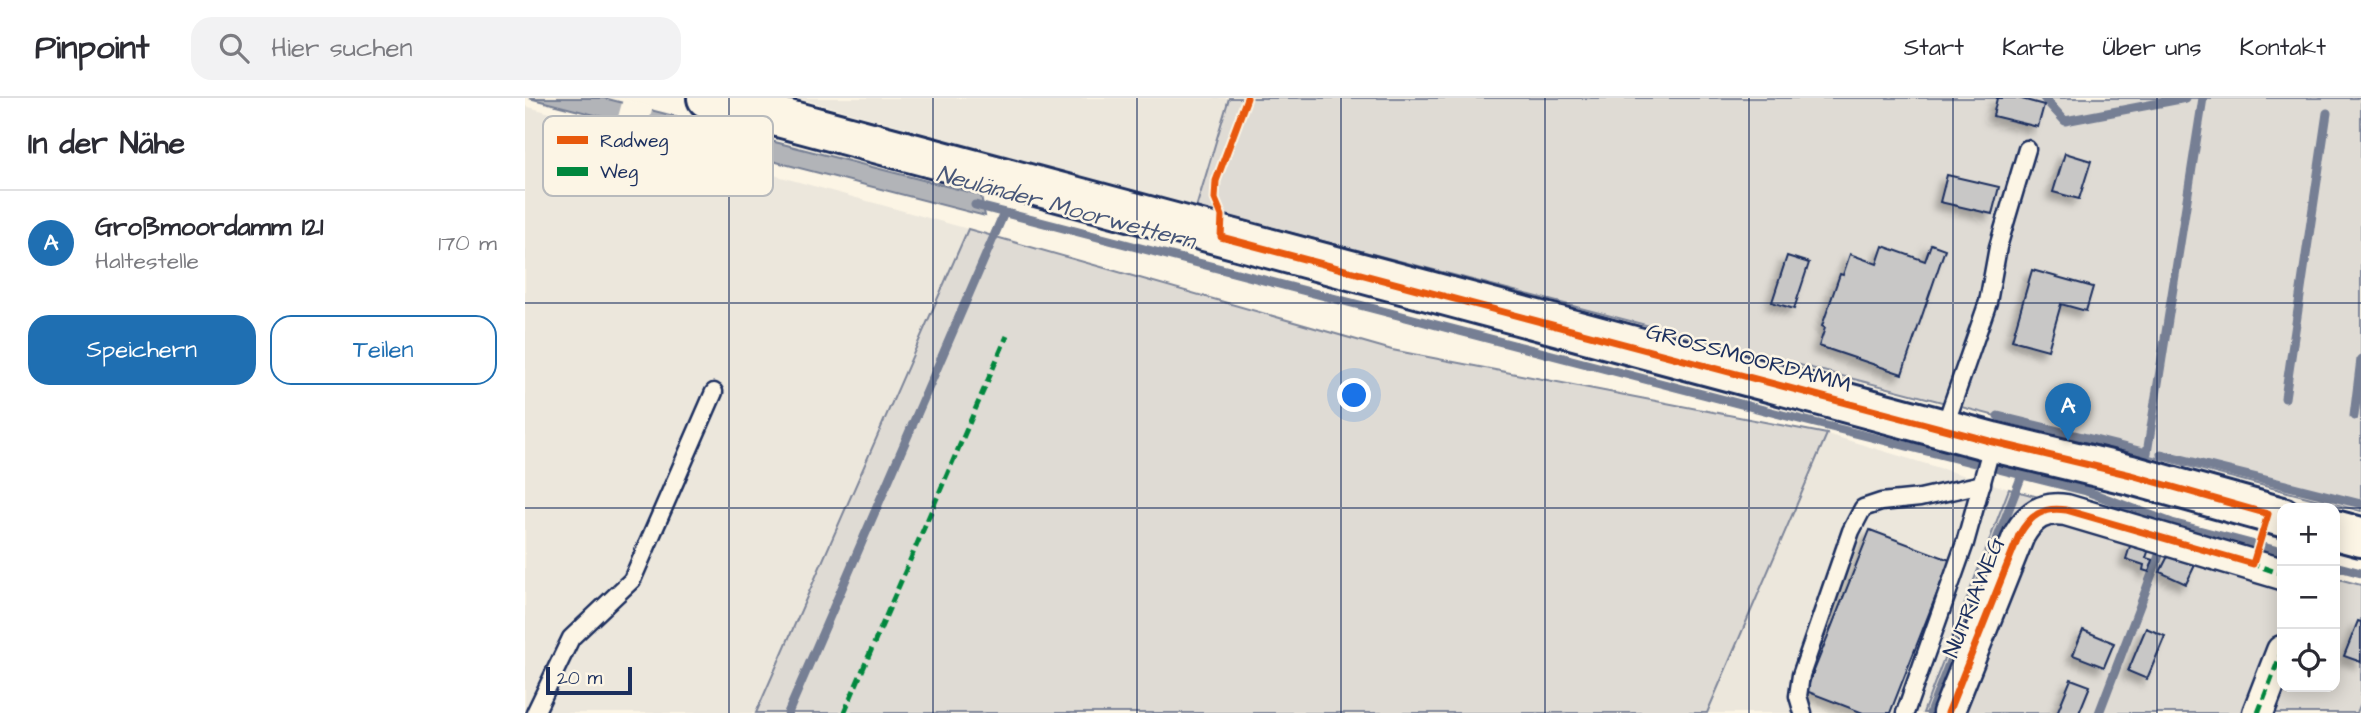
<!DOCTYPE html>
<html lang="de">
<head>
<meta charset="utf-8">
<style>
	:root { --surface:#fff; --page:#f2f2f3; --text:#2b2b33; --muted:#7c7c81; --line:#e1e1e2; --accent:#1f6fb2 }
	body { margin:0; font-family:"Architects Daughter",sans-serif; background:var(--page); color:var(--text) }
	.controls { position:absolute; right:21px; bottom:21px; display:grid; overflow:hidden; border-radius:14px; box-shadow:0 4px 18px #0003 }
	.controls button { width:63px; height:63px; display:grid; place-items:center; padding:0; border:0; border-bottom:2px solid var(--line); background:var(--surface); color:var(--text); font:35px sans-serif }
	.scale { position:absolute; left:21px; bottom:18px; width:86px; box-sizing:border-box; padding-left:7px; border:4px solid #1b2f5e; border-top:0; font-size:19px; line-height:24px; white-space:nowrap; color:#1b2f5e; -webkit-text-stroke:5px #fcf5e5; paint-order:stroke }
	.you { position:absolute; left:830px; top:298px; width:24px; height:24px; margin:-18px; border:5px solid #fff; border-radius:50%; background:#1a73e8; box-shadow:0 0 0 10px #1a73e833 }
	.badge { display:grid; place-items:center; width:46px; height:46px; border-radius:50%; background:var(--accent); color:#fff; font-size:23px; font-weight:700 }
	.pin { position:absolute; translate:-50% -58px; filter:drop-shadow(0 2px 4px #0008) }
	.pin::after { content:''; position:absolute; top:37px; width:24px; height:21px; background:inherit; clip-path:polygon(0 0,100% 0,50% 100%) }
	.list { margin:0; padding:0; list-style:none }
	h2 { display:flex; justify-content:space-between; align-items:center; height:91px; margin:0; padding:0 28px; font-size:30px }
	h2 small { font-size:23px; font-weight:400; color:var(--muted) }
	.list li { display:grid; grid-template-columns:46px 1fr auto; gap:21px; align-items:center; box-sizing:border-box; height:105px; padding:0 28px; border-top:2px solid var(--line) }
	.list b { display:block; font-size:26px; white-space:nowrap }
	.list p { margin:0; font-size:23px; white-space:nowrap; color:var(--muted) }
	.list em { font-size:23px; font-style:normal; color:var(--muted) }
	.actions { display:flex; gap:14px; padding:21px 28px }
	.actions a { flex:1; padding:16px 0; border:2px solid var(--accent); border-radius:21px; text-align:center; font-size:24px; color:var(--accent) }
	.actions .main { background:var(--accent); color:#fff }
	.icon { flex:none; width:38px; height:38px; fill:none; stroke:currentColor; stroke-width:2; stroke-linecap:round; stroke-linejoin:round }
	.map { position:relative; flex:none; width:1836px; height:615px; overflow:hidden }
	header { display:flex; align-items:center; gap:42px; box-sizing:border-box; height:98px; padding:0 35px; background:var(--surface); border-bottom:2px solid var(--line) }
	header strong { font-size:33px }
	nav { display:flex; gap:38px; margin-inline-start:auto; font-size:24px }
	.search { width:490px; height:63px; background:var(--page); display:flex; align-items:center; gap:18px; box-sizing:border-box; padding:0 24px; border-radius:21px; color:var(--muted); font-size:26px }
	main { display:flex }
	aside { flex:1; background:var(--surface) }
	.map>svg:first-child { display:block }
	.built { fill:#ece7dc }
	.green { fill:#dfdbd4; stroke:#7d8599; stroke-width:2 }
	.water { fill:#b2b4b8; stroke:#767f94; stroke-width:2 }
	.pier { fill:#fcf5e5 }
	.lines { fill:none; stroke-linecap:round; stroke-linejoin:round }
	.stream { stroke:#767f94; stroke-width:9 }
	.building { fill:#c8c7c6; stroke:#1b2f5e; stroke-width:2; filter:url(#shadow) }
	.lane-casing { stroke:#1b2f5e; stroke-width:21 }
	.street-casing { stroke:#1b2f5e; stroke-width:35 }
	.secondary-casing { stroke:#1b2f5e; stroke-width:44 }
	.lane { stroke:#fcf5e5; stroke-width:16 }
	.street { stroke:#fcf5e5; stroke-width:30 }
	.secondary { stroke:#fcf5e5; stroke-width:38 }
	.quiet { stroke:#00873e; stroke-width:5; stroke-dasharray:10 5; stroke-linecap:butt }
	.cycleway-casing { stroke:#fcf5e5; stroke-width:11 }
	.cycleway { stroke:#e8590c; stroke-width:7 }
	.grid { fill:none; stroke:#1b2f5e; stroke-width:2; stroke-opacity:0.55 }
	.labels { text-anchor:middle; stroke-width:5; stroke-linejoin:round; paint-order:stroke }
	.street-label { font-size:23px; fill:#1b2f5e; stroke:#fcf5e5 }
	.water-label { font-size:24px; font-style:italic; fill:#485779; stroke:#fcf5e5 }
	.key { fill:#fcf5e5; stroke:#b8babc; stroke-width:2 }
	.key-label { font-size:19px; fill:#1b2f5e }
</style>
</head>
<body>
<header>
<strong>Pinpoint</strong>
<div class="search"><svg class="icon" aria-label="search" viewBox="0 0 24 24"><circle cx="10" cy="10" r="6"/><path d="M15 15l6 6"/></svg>Hier suchen</div>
<nav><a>Start</a><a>Karte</a><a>Über uns</a><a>Kontakt</a></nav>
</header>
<main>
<aside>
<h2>In der Nähe<small></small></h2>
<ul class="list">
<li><span class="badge">A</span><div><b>Großmoordamm 121</b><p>Haltestelle</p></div><em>170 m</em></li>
</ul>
<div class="actions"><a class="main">Speichern</a><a>Teilen</a></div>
</aside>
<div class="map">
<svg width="1836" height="615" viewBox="0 0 1836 615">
	<defs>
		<filter id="shadow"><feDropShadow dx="-6" dy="6" stdDeviation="3.5" flood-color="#0004"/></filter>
	</defs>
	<rect width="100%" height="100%" fill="#fcf5e5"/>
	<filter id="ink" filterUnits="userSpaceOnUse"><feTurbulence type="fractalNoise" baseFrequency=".0143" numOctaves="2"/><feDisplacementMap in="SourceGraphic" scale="14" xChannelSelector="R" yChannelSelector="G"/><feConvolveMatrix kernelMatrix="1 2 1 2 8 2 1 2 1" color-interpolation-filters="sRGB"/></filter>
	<g filter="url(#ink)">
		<!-- built -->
		<g class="built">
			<polygon points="273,0 704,0 671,110"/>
			<polygon points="0,8 443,131 231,615 0,615"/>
			<polygon points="1302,336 1484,391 1398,615 1183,615"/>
		</g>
		<!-- green -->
		<g class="green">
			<polygon points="704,0 1836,0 1836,413 671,110"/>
			<polygon points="443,131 867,252 1302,336 1182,615 231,615"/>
			<polygon points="1484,391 1757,465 1757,589 1810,589 1810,480 1836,487 1836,605 1832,615 1398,615"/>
		</g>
		<!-- water -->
		<polygon class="water" points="4,0 79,0 456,97 460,118"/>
		<!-- pier -->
		<polygon class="pier" points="98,1 128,9 121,34 91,26"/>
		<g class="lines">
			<!-- stream -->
			<g class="stream">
				<polyline points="1519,0 1540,23 1661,0"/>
				<polyline points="450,107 1258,317 1561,393 1647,425 1757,454"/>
				<polyline points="1760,300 1802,15"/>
				<polyline points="1473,318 1622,355 1678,0"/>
				<polyline points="1829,318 1836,261"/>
				<polyline points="1636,356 1836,406"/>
				<polyline points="1810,468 1836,475"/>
				<polyline points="263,615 479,115"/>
				<polyline points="1405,615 1497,377"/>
				<polyline points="1574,615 1638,447"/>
			</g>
		</g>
		<!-- building -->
		<g class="building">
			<polygon points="1472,0 1493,0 1519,7 1513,29 1468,18"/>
			<polygon points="1540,55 1566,63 1554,101 1528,94"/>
			<polygon points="1422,77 1474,89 1467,116 1415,104"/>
			<polygon points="1406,146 1420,151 1377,276 1294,248 1300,230 1297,228 1315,176 1318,177 1325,156 1352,166 1358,148 1400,163"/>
			<polygon points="1262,158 1284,165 1269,211 1247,204"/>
			<polygon points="1507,172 1568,189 1561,213 1536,206 1523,252 1487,242"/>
			<polygon points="1345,432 1425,462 1365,615 1338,615 1281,593"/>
			<polygon points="1606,445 1624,451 1621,460 1628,462 1624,474 1618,472 1619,467 1601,461"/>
			<polygon points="1643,458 1670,467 1661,486 1635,474"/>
			<polygon points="1833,523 1836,524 1836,564 1819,558"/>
			<polygon points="1621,530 1640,538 1622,581 1603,573"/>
			<polygon points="1558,532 1589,545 1579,569 1548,557"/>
			<polygon points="1546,581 1565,588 1554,615 1532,615"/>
		</g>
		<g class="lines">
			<!-- lane casing -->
			<g class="lane-casing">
				<g id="lane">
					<polyline points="1419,330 1463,204 1473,149 1502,51"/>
					<polyline points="10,615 46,540 107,482 189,294"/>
					<polyline points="1278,615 1273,598 1276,577 1326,433 1338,410 1356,404 1395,400 1457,386"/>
					<polyline points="1380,615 1440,445 1468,344"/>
				</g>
			</g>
			<!-- street casing -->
			<g class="street-casing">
				<g id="street">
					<path d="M 1423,615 L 1494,437 C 1505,418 1518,408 1541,412 L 1757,476"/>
					<polyline points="1733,615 1757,553"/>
				</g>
			</g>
			<!-- secondary casing -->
			<g class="secondary-casing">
				<g id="secondary">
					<polyline points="182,0 1468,344 1606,377 1757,419"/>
					<polyline points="1810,432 1836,439"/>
				</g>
			</g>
			<!-- lane -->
			<use href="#lane" class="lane"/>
			<!-- street -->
			<use href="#street" class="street"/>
			<!-- secondary -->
			<use href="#secondary" class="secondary"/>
			<!-- quiet -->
			<g class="quiet">
				<polyline points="1724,465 1757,476"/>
				<polyline points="319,615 482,238"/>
				<polyline points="1733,615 1757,553"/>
			</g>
			<!-- cycleway casing -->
			<g class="cycleway-casing">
				<path id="cycleway" d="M 722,0 L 691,83 L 690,101 L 697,118 L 696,139 L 1468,344 L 1606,377 L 1743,416 L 1728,466 L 1541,412 C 1518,408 1505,418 1494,437 L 1423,615"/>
			</g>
			<!-- cycleway -->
			<use href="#cycleway" class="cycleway"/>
		</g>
	</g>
	<!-- grid -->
	<path class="grid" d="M 204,0 L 204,615M 408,0 L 408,615M 612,0 L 612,615M 816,0 L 816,615M 1020,0 L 1020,615M 1224,0 L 1224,615M 1428,0 L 1428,615M 1632,0 L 1632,615M 0,205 L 1836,205M 0,410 L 1836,410"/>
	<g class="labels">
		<!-- street labels -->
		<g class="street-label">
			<text transform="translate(1224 259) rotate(15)" y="8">GROSSMOORDAMM</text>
			<text transform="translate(1448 499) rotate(-68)" y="8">NUTRIAWEG</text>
		</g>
		<!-- water labels -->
		<g class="water-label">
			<text transform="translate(541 109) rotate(15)" y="8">Neuländer Moorwettern</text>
		</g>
	</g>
	<!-- legend -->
	<rect x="18" y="18" width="230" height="80" rx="10" class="key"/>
	<rect x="32" y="38" width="31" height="8" fill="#e8590c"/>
	<rect x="32" y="69" width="31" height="9" fill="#00873e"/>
	<g class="key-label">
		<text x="75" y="49">Radweg</text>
		<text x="75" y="80">Weg</text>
	</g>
</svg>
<div class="controls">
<button>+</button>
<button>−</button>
<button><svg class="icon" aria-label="locate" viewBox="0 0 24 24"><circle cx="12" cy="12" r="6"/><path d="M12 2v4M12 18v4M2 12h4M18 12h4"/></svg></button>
</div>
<div class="scale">20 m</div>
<div class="you"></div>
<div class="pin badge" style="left:1543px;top:343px">A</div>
</div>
</main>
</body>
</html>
